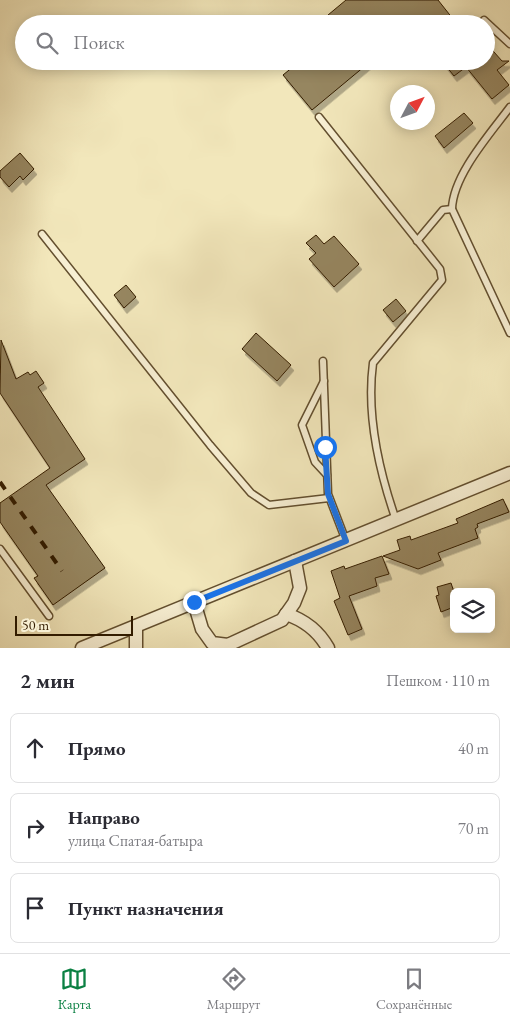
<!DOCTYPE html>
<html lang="ru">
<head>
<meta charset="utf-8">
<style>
	:root { --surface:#fff; --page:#f7f7f7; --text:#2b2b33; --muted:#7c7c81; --line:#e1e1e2; --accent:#0b8043 }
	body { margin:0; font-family:"EB Garamond",serif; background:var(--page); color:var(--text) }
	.controls { position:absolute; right:15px; bottom:15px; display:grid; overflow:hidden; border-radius:8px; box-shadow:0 2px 12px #0003 }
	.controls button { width:45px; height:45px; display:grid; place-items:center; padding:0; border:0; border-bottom:1px solid var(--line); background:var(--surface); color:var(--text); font:25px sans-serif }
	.compass { position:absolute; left:390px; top:85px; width:45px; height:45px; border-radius:50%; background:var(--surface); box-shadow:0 2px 12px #0003; rotate:49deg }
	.scale { position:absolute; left:15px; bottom:12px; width:118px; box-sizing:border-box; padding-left:5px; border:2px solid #331c00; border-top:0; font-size:14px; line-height:18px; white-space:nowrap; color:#331c00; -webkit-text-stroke:4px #f7efd3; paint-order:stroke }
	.stop { position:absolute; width:15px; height:15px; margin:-11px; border:4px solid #1a73e8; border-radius:50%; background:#fff }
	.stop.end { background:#1a73e8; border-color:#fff; box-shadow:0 1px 5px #0008 }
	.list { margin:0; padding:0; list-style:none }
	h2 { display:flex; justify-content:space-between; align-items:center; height:65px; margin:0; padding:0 20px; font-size:21px }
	h2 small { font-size:16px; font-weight:400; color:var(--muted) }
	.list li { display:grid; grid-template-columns:32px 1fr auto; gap:15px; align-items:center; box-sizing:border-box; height:70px; margin:0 10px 10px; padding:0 10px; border:1px solid var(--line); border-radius:8px }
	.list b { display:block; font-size:19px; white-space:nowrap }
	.list p { margin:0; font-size:16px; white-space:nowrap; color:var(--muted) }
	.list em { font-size:16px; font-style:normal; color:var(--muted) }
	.icon { flex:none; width:28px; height:28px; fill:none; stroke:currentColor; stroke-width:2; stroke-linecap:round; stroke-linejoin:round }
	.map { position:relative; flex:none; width:510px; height:648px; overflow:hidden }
	.search { position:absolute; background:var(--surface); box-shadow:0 2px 12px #0003; left:15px; right:15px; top:15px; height:55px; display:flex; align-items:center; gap:12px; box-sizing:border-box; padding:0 18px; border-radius:28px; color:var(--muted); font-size:19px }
	.sheet { height:305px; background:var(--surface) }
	nav { display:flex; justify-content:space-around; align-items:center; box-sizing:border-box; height:70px; border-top:1px solid var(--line); background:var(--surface); font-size:14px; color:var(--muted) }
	nav a { display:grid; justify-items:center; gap:2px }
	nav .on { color:var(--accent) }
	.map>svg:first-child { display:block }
	.building { fill:#968661; stroke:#331c00; filter:url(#shadow) }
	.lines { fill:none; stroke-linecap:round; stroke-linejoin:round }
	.lane-casing { stroke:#634f2f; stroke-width:9 }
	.street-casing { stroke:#634f2f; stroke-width:15 }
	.lane { stroke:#f7efd3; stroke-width:6 }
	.street { stroke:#f7efd3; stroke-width:12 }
	.rail { stroke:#331c00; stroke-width:4; stroke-dasharray:9 9; stroke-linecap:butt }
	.route { stroke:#1a73e8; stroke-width:6 }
</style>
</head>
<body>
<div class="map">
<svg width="510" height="648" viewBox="0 0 510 648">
	<defs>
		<filter id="shadow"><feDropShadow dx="3" dy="5.5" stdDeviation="0" flood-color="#0004"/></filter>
	</defs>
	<rect width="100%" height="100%" fill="#f2e7bb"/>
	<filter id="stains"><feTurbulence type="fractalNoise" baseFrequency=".004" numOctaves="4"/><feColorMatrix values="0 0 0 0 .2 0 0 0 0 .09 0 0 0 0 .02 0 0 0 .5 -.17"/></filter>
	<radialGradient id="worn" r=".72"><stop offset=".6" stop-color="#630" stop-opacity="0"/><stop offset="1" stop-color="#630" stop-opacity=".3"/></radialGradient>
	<!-- building -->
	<g class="building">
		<polygon points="346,0 438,0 457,24 335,24 328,15"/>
		<polygon points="486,43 502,61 509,61 497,70 509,85 492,99 466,67 454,76 442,61 486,61"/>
		<polygon points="300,61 371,61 312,110 283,75"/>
		<polygon points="464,113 473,123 444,148 435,136"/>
		<polygon points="20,153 34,169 23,180 20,176 9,187 0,177 0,171"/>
		<polygon points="316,235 324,244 334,236 359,264 334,287 309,259 316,253 306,243"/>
		<polygon points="126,285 136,297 124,308 114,295"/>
		<polygon points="396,299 406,311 393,322 383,310"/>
		<polygon points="256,333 291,365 277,381 242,349"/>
		<polygon points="1,340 16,379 28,372 30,375 36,371 44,383 38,387 85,459 46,485 105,568 53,605 34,578 38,576 0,522 0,503 50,468 0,393"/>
		<polygon points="503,499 509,512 477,524 478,527 475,529 478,538 438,553 441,560 418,569 383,556 400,550 397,540 410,536 411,540 458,523 456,519"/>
		<polygon points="382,556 389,574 375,578 377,586 349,596 362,629 348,635 334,601 340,598 331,571 344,566 345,569"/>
		<polygon points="451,583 454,592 454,607 441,612 436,596 439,595 437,587"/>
	</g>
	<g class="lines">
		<!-- lane casing -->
		<g class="lane-casing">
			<g id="lane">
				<polyline points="484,20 510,44"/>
				<path d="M 510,107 C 490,134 453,175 452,209 L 510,333"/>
				<path d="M 319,117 L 440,269 L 442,280 L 373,363 C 366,416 379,471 396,520"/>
				<polyline points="42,234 210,445 251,493 269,505 329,498"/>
				<polyline points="417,241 443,210 452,209"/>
				<polyline points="323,361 328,494 346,541"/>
				<polyline points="324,381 302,425 315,462 327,475"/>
				<polyline points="0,549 49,616"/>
			</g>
		</g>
		<!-- street casing -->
		<g class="street-casing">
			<g id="street">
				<polyline points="194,602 202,629 212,643 228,645 282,620 294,603 300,588 295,561"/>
				<path d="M 286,614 C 304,620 318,630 328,648"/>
				<polyline points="136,626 136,648"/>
				<polyline points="82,648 510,473"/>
			</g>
		</g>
		<!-- lane -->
		<use href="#lane" class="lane"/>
		<!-- street -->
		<use href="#street" class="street"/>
		<!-- rail -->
		<polyline class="rail" points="0,482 62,571"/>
	</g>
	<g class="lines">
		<!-- route -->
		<polyline class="route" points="194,602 346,541 328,494 325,447"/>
	</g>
	<rect width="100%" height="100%" filter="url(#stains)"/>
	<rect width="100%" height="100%" fill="url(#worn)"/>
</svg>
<div class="controls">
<button><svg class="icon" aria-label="layers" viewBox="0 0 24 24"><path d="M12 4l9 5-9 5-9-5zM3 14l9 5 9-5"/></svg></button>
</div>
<svg class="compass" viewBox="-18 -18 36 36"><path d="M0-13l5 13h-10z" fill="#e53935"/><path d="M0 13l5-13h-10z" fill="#7c7c81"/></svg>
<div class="scale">50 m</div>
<div class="stop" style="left:325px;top:447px"></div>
<div class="stop end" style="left:194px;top:602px"></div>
<div class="search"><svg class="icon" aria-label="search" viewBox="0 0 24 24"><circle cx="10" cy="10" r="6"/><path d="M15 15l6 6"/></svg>Поиск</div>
</div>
<section class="sheet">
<h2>2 мин<small>Пешком · 110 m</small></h2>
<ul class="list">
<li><svg class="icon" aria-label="ahead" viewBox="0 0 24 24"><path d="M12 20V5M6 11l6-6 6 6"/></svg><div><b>Прямо</b></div><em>40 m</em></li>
<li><svg class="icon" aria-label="right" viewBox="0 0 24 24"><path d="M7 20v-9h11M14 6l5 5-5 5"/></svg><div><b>Направо</b><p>улица Спатая-батыра</p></div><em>70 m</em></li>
<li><svg class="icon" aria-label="arrive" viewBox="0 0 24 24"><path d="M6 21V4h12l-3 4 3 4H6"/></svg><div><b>Пункт назначения</b></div></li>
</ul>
</section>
<nav>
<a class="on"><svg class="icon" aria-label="map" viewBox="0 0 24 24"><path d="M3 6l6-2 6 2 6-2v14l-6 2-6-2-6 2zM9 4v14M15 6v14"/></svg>Карта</a>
<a><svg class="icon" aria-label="directions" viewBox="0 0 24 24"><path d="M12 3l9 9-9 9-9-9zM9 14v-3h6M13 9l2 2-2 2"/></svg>Маршрут</a>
<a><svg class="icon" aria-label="saved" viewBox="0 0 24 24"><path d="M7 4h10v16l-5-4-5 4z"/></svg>Сохранённые</a>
</nav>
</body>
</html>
